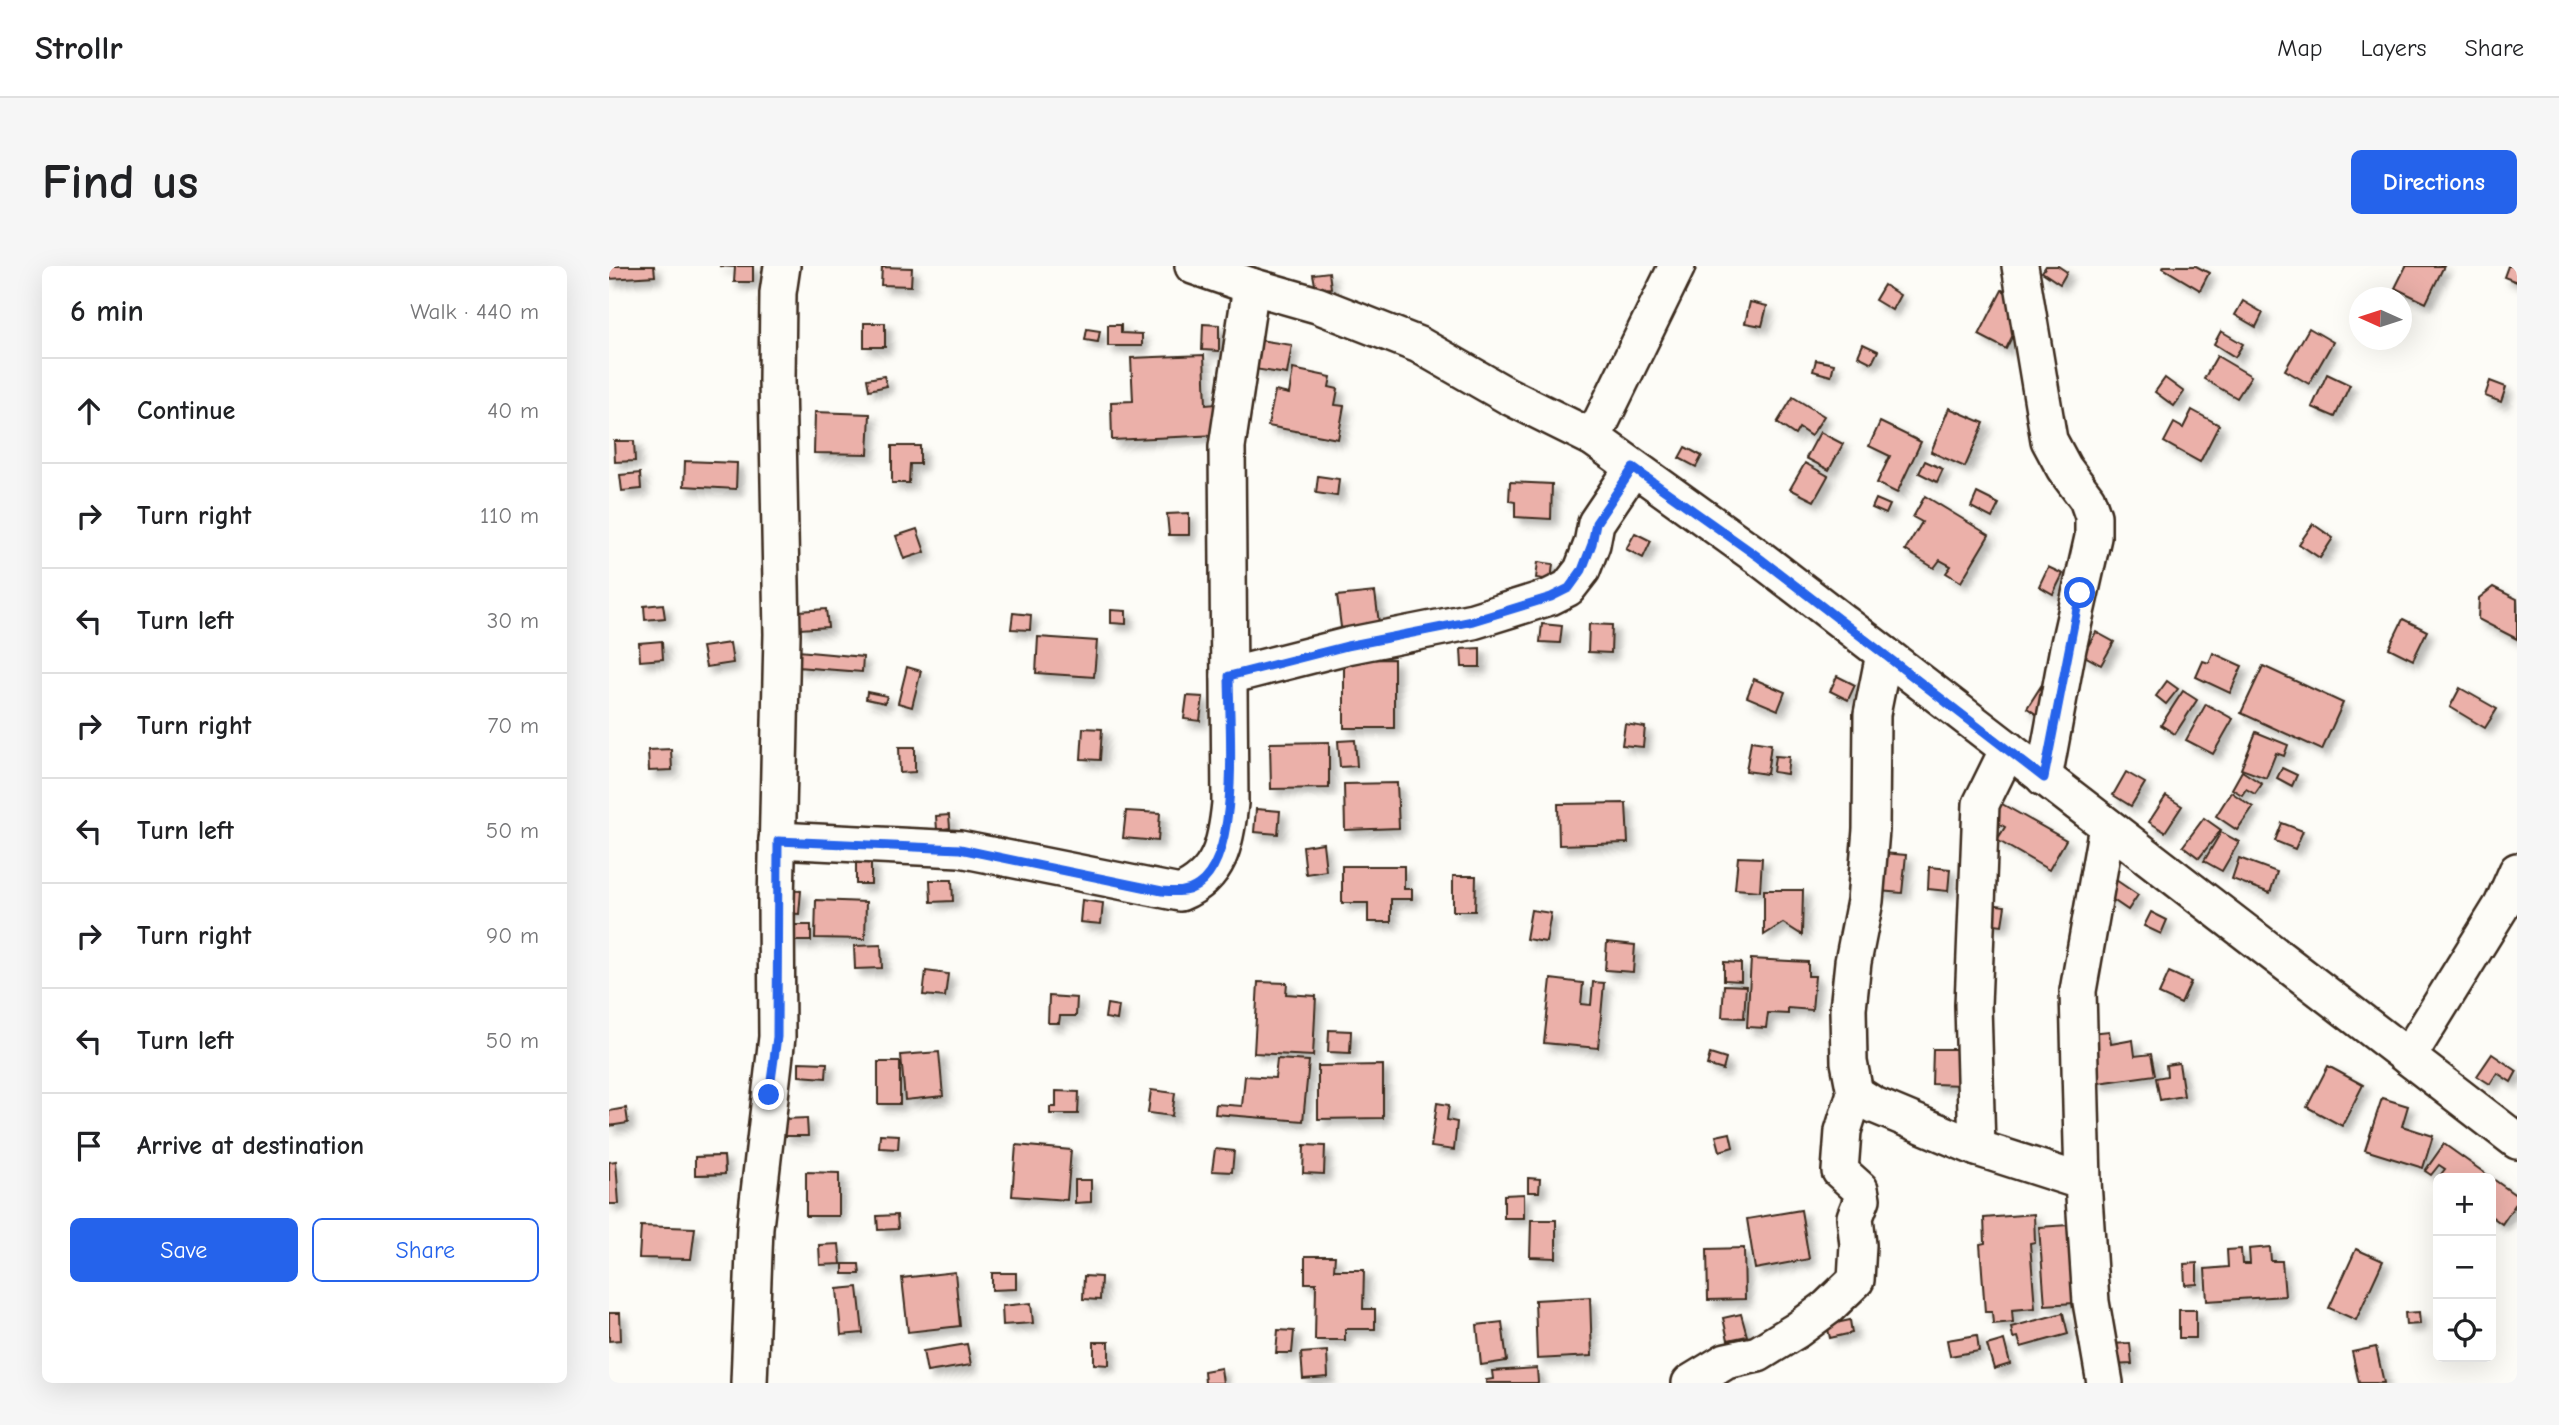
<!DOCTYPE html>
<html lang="en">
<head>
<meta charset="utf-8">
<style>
	:root { --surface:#fff; --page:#f6f6f6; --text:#202124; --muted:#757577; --line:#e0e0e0; --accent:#2563eb }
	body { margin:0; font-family:"Comic Neue",sans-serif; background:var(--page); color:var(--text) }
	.controls { position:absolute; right:21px; bottom:21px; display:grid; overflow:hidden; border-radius:10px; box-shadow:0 7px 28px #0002 }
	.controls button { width:63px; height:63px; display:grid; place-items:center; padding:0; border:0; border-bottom:2px solid var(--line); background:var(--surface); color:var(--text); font:35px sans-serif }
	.compass { position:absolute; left:1740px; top:21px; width:63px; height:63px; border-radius:50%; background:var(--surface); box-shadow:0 7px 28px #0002; rotate:273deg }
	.stop { position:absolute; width:21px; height:21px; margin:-16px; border:5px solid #2563eb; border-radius:50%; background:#fff }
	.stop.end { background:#2563eb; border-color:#fff; box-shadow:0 2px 7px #0008 }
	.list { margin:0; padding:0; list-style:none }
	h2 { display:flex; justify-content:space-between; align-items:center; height:91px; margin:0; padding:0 28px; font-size:30px }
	h2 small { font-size:23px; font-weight:400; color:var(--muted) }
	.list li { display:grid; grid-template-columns:46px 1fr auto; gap:21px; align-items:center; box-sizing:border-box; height:105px; padding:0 28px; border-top:2px solid var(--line) }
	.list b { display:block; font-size:26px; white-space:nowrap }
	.list em { font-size:23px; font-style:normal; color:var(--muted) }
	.actions { display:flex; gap:14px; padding:21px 28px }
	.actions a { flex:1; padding:16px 0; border:2px solid var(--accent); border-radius:10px; text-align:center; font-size:24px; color:var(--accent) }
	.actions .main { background:var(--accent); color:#fff }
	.icon { flex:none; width:38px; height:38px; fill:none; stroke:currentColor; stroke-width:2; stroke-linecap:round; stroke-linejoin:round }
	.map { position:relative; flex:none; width:1908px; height:1117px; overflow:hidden; border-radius:10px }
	header { display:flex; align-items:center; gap:42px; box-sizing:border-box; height:98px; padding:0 35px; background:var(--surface); border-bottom:2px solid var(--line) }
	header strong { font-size:33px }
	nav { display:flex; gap:38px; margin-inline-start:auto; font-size:24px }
	.intro { display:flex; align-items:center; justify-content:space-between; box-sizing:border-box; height:168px; padding:0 42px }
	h1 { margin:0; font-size:49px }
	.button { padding:18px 32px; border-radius:10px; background:var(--accent); color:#fff; font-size:24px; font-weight:700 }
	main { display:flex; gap:42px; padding:0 42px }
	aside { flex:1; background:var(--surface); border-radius:10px; box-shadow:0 7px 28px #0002 }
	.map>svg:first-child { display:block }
	.building { fill:#ebb0a9; stroke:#3b2a1e; stroke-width:2; filter:url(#shadow) }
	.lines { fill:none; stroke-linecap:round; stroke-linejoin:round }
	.street-casing { stroke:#3b2a1e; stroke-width:40 }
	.street { stroke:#fdfcf7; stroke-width:35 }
	.route { stroke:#2563eb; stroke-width:9 }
</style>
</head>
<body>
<header>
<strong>Strollr</strong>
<nav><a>Map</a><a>Layers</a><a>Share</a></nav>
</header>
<div class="intro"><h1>Find us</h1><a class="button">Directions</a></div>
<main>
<aside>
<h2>6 min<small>Walk · 440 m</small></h2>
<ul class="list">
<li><svg class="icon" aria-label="ahead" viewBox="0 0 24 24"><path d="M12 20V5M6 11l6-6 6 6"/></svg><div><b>Continue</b></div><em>40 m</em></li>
<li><svg class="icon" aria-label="right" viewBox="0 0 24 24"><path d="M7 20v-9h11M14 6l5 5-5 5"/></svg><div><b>Turn right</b></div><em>110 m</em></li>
<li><svg class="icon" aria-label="left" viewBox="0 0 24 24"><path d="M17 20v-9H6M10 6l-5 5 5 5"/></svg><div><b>Turn left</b></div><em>30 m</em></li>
<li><svg class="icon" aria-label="right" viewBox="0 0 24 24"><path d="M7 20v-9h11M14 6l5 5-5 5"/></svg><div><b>Turn right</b></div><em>70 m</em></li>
<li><svg class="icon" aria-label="left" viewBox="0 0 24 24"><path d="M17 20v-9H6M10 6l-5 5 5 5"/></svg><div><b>Turn left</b></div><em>50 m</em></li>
<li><svg class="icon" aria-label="right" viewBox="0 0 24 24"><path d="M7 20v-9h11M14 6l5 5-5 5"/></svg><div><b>Turn right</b></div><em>90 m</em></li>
<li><svg class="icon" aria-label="left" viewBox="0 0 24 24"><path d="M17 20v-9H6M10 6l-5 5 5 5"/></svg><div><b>Turn left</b></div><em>50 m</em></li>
<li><svg class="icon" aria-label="arrive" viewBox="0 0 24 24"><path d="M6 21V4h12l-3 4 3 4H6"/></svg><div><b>Arrive at destination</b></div></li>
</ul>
<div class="actions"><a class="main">Save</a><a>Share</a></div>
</aside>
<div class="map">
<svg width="1908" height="1117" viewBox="0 0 1908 1117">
	<defs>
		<filter id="shadow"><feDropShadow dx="6" dy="6" stdDeviation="3.5" flood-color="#0004"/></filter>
	</defs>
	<rect width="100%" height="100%" fill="#fdfcf7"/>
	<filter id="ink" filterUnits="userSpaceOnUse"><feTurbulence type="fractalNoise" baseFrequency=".0143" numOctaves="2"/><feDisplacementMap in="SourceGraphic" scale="14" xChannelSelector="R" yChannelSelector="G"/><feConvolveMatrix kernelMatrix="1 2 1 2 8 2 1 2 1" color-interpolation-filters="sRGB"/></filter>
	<g filter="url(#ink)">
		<!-- building -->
		<g class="building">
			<polygon points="0,0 45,0 46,10 0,13"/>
			<polygon points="110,0 144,0 144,16 125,16 126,1"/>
			<polygon points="1437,0 1449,0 1458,6 1451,18 1433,6"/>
			<polygon points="1555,0 1587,0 1600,7 1591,24 1554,2"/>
			<polygon points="1797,0 1835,0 1817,37 1786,22"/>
			<polygon points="1899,0 1908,0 1908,16 1895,11"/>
			<polygon points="273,1 303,2 302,20 272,19"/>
			<polygon points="720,6 722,22 707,24 704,8"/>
			<polygon points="1275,19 1291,29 1283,44 1266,34"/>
			<polygon points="1393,24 1410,33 1400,51 1410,57 1397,83 1370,69"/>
			<polygon points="1634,35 1654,47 1647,61 1626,49"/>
			<polygon points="1141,36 1158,40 1153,60 1136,57"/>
			<rect x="255" y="57" width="21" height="24"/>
			<polygon points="594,58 610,59 610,85 593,84"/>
			<polygon points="499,59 512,59 512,67 533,68 533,80 499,80"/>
			<polygon points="1700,62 1724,76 1700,118 1676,104"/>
			<polygon points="478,63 491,65 489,76 476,74"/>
			<polygon points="1612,65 1634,78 1626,91 1605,78"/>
			<polygon points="650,74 683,79 678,108 645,103"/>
			<polygon points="1254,78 1269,85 1263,97 1249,90"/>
			<polygon points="595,89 597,139 607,138 609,169 503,174 502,136 524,135 522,92"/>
			<polygon points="1608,90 1642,110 1628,132 1595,113"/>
			<polygon points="1207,94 1225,98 1222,110 1204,105"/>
			<polygon points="684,103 722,111 720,121 729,123 726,139 735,140 729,173 659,160 666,125 680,128"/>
			<polygon points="1718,108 1741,119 1726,151 1703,141"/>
			<polygon points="275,110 278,120 260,124 258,113"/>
			<polygon points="1556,112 1575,126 1565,140 1546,126"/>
			<polygon points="1881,115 1897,121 1892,136 1876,130"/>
			<polygon points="1184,131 1215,150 1202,170 1190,162 1186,169 1168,157"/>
			<polygon points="1340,142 1375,157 1356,201 1322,186"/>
			<polygon points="1583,144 1610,159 1591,196 1555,176 1565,157 1574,162"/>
			<polygon points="206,146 261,148 259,188 205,187"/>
			<polygon points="1271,156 1312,176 1288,227 1268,217 1281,190 1260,180"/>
			<polygon points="1211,166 1234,178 1220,204 1197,192"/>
			<polygon points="5,175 25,175 26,195 6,196"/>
			<polygon points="283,180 311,180 311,198 301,198 300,217 283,217"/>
			<polygon points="1076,181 1093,190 1087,201 1070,192"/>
			<polygon points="76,195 128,197 127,223 75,220"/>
			<polygon points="1316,195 1334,203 1328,216 1310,207"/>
			<polygon points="1196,197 1219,210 1205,235 1181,223"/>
			<polygon points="31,207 32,223 13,225 11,209"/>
			<polygon points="709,210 730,213 728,230 707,227"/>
			<polygon points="901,216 943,218 942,253 906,251 906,236 900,235"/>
			<polygon points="1368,227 1390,238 1383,252 1362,241"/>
			<polygon points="1316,230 1380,269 1352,316 1337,307 1342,300 1331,294 1325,302 1296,284 1313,256 1304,251"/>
			<polygon points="1267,233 1281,239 1277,248 1263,242"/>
			<polygon points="580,247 580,269 560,269 558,248"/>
			<polygon points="1704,258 1724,272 1711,292 1690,278"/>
			<polygon points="308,263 316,286 295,293 287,270"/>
			<polygon points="1026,267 1042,275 1034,292 1017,283"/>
			<polygon points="929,296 944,298 942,314 927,312"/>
			<polygon points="1439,301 1454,308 1444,328 1430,320"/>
			<polygon points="1884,321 1908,333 1908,373 1869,353 1870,332"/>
			<polygon points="766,326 771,365 733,369 728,330"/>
			<polygon points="54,338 56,352 36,354 35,340"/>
			<polygon points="217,343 219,361 191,363 190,345"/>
			<polygon points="502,344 517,345 517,358 502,357"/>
			<polygon points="404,347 422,349 421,364 402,363"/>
			<polygon points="1794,353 1818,365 1804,394 1780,382"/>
			<polygon points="933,358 953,360 951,377 931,376"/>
			<polygon points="980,358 1003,359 1002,387 979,386"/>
			<polygon points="1487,366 1505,376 1492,399 1474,389"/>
			<polygon points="429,371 488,375 485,411 427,407"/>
			<polygon points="53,375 54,393 31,395 30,377"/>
			<polygon points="121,377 124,397 97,401 93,381"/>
			<polygon points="871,382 871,401 853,401 852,383"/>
			<polygon points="189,385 254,391 253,406 188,401"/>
			<polygon points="1604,387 1633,400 1621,427 1587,411 1594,395 1600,397"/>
			<polygon points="785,393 785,462 735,462 735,394"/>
			<polygon points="1654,400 1734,437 1713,484 1632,447"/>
			<polygon points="298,401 312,405 303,441 289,437"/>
			<polygon points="1228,410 1246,419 1239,434 1221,425"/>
			<polygon points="1145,413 1176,426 1169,444 1138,431"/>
			<polygon points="1558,415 1569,423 1557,438 1547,430"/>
			<polygon points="1434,417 1446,425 1430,450 1418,442"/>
			<polygon points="1851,422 1888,443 1876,462 1841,441"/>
			<polygon points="1574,425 1588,434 1566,468 1552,459"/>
			<polygon points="258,426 278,430 276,437 257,433"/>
			<polygon points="578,430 594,431 591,455 575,453"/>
			<polygon points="1597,438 1624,453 1604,488 1577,474"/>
			<polygon points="1016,458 1036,461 1034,481 1013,479"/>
			<polygon points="474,462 493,463 491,494 472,493"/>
			<polygon points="1647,466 1679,479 1675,490 1667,487 1657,512 1632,503"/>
			<polygon points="746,474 748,500 731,501 729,475"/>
			<polygon points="1142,475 1162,478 1158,508 1137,505"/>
			<polygon points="720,476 720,522 662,523 661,477"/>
			<polygon points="290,481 306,481 306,506 291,507"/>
			<polygon points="62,483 63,504 40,505 39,484"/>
			<polygon points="1166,490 1180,491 1178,508 1164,506"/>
			<polygon points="1673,502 1688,509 1683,520 1668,512"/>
			<polygon points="1633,505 1653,518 1646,528 1637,523 1633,529 1623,523"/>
			<polygon points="1517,506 1536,517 1522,540 1504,529"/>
			<polygon points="788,517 790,562 736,564 735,518"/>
			<polygon points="1622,526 1644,541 1628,564 1607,550"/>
			<polygon points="1557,530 1573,540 1556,566 1540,556"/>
			<polygon points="1386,534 1457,574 1440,604 1388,574 1396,561 1377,550"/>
			<polygon points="1017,537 1019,577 950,579 949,538"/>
			<polygon points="647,543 671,545 669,568 645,566"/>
			<polygon points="517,545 551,547 549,575 514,572"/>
			<polygon points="340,549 341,562 328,564 327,550"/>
			<polygon points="1595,552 1612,564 1590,592 1574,580"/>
			<polygon points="1673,557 1694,565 1686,583 1666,575"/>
			<polygon points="1612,566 1630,576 1613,605 1595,595"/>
			<polygon points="714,577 717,605 697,608 694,580"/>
			<polygon points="1273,587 1297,589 1293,627 1270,625"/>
			<polygon points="1129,591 1153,592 1151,625 1126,623"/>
			<polygon points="1630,592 1668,606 1661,627 1623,613"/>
			<rect x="247" y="595" width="15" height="23"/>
			<polygon points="733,600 795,600 795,623 803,623 803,633 782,633 782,656 759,656 759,637 733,637"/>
			<polygon points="1320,601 1341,603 1339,625 1319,623"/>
			<polygon points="844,610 867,610 866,645 844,645"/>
			<polygon points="1504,612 1529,629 1519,644 1494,627"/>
			<polygon points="321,614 343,614 344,635 322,636"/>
			<polygon points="176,624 192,625 190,648 174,647"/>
			<polygon points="1155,624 1194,624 1193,669 1174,657 1155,669"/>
			<polygon points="207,634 257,636 256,673 206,672"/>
			<polygon points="473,634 494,637 492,658 471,656"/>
			<polygon points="1373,637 1396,640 1393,659 1370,656"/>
			<polygon points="922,644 942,647 937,676 917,673"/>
			<polygon points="1542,646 1558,654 1552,668 1535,660"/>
			<polygon points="181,659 202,659 202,675 180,675"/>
			<polygon points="998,676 1026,679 1024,706 996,704"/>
			<polygon points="272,679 273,702 246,703 245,680"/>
			<polygon points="1142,693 1199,696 1199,710 1206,710 1203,744 1179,742 1179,748 1159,747 1157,762 1138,761"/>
			<polygon points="1115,696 1132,697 1132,715 1115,714"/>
			<polygon points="317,705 339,708 336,731 314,729"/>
			<polygon points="1560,706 1582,716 1572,738 1550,728"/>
			<polygon points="942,713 974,717 972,738 982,739 984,716 995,717 989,782 935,777"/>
			<polygon points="649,716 678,717 677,728 707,730 704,790 645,787"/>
			<polygon points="1115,719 1137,720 1135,752 1113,751"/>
			<polygon points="440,730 468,732 467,750 451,750 450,757 439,757"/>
			<polygon points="498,738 510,740 508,754 496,752"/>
			<polygon points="720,764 742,765 741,787 719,786"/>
			<polygon points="1500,765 1502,778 1524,774 1526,790 1542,788 1546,809 1489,817 1482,767"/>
			<polygon points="1324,783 1355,783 1354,819 1323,818"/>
			<polygon points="330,786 334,830 296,834 292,789"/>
			<polygon points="1101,788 1117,793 1114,804 1098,799"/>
			<polygon points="1883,788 1908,805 1902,816 1888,807 1881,818 1868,810"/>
			<polygon points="668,793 700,795 694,855 606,848 607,838 633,840 636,810 666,812"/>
			<polygon points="190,796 218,797 217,812 190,810"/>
			<rect x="269" y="796" width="22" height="42"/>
			<polygon points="1570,797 1575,830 1551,834 1547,812 1558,810 1557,799"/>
			<polygon points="774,799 774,852 709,853 709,800"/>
			<polygon points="1719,800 1754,819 1733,860 1698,841"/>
			<polygon points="542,824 566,827 563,850 539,847"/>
			<polygon points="447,825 470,826 469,848 441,848 441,841 447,841"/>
			<polygon points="1773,832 1799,840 1793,860 1824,870 1814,902 1756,884"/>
			<polygon points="828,837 840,839 838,854 848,856 845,884 822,881"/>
			<polygon points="17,842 19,857 0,860 0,845"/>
			<polygon points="198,852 199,870 175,870 174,853"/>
			<polygon points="1121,867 1124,881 1111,885 1107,870"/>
			<polygon points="271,868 290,869 289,883 270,882"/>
			<polygon points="1835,878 1908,930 1908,936 1893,958 1882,950 1882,912 1829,912 1836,903 1830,899 1822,909 1816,905"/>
			<polygon points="407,879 462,884 458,934 403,930"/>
			<polygon points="695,879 716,880 715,908 694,907"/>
			<polygon points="606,883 625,885 623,906 603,905"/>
			<polygon points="115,890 116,908 86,909 86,891"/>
			<polygon points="115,890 116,908 86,909 86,891"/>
			<polygon points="7,895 10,938 0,938 0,896"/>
			<polygon points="197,906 230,907 230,950 197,950"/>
			<polygon points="919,912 931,913 930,926 919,926"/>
			<polygon points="466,914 482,914 482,936 466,937"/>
			<polygon points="915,928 915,952 895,952 895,929"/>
			<polygon points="1192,944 1200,993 1146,1003 1138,953"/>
			<polygon points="1425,948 1426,976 1421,977 1426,1042 1403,1044 1404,1056 1384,1058 1383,1046 1376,1046 1371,978 1376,977 1375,952"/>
			<polygon points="288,949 289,963 269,964 268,950"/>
			<polygon points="922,954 947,954 947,992 921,991"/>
			<polygon points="1459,959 1465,1037 1436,1039 1430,961"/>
			<polygon points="32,960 86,962 82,993 30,992"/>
			<polygon points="230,978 232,998 211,999 210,979"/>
			<polygon points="1661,981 1662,995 1673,995 1676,1030 1598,1035 1596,1003 1619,1001 1618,984 1632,983 1633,998 1641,998 1640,983"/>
			<polygon points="1135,982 1136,1033 1099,1034 1098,983"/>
			<polygon points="1747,983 1774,995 1747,1054 1720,1042"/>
			<polygon points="696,990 726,990 725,1004 755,1004 754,1043 766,1043 766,1063 736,1063 736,1074 706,1074 707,1017 696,1017"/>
			<polygon points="1588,997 1588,1018 1576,1019 1575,998"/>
			<polygon points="234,998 250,998 251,1008 234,1008"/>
			<polygon points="346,1006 351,1060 299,1066 293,1012"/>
			<polygon points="383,1007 407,1007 407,1023 383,1024"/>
			<polygon points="475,1010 492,1011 491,1034 474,1033"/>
			<polygon points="249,1021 254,1067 232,1069 228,1023"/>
			<polygon points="981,1031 983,1090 928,1093 926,1034"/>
			<polygon points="422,1037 424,1057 394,1059 393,1040"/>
			<rect x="1570" y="1044" width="17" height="28"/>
			<polygon points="1810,1046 1811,1058 1797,1059 1796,1047"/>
			<polygon points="0,1047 11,1047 12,1074 0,1075"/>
			<polygon points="1454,1047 1459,1068 1412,1081 1409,1071 1404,1072 1402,1061"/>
			<polygon points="1132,1048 1138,1070 1119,1074 1114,1052"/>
			<polygon points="1241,1054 1243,1067 1221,1072 1218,1059"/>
			<polygon points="893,1056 898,1095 872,1099 868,1059"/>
			<polygon points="669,1064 685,1065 683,1087 667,1087"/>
			<polygon points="1368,1069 1370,1085 1341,1090 1338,1074"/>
			<polygon points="1395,1074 1401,1098 1385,1103 1378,1079"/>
			<polygon points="485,1076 500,1076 500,1099 485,1098"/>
			<polygon points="1521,1077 1523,1098 1502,1099 1501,1078"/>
			<polygon points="358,1078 362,1099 318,1106 314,1085"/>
			<polygon points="1767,1081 1775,1117 1750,1117 1743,1086"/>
			<polygon points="718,1085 719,1111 694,1113 692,1087"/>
			<polygon points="612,1102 614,1117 596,1117 595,1105"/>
			<polygon points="928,1102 929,1117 877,1117 877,1114 884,1113 883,1105"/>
		</g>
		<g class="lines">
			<!-- street casing -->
			<g class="street-casing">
				<g id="street">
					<polyline points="584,0 642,20 708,39 810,79 899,130 984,172 1148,290 1908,875"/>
					<polyline points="1411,0 1440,174 1455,202 1478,233 1484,250 1484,271 1459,382 1435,512"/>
					<polyline points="984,172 1068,0"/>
					<polyline points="620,410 738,380 864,355 941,331 959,322 973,304 983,278 987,257 1024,202"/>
					<path d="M 168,574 L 351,583 L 571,627 C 611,610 617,577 621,537 L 618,181 L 642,20"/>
					<polyline points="1799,791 1893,639 1908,605"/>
					<polyline points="1246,827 1265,839 1368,882 1474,916"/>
					<polyline points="1368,882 1364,739 1372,538 1399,483"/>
					<polyline points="140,1117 146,961 168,771 167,637 173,368 168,114 169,27 173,0"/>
					<polyline points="1081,1117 1117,1095 1149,1088 1188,1064 1219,1041 1247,1014 1249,979 1246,951 1253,933 1251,923 1231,905 1234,865 1246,827 1240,796 1239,743 1244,696 1256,635 1262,564 1263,448 1275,388"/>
					<polyline points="1496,1117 1482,1036 1474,916 1469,725 1498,560"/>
				</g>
			</g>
			<!-- street -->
			<use href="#street" class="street"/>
		</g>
	</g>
	<g class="lines" filter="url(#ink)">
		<!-- route -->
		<path class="route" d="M 160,829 L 168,771 L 169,575 L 351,583 L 553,625 C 566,626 578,627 589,619 C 633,589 620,459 620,410 L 738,380 L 864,355 L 942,331 L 960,322 L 973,304 L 983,278 L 987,257 L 1024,202 L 1148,290 L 1435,512 L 1471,327"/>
	</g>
</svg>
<div class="controls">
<button>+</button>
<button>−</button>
<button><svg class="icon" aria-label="locate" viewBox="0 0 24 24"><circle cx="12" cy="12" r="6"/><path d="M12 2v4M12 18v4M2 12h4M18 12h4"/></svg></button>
</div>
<svg class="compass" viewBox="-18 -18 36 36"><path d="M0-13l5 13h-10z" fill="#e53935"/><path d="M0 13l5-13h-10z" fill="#757577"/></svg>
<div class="stop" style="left:1471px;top:327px"></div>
<div class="stop end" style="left:160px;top:829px"></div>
</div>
</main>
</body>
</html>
